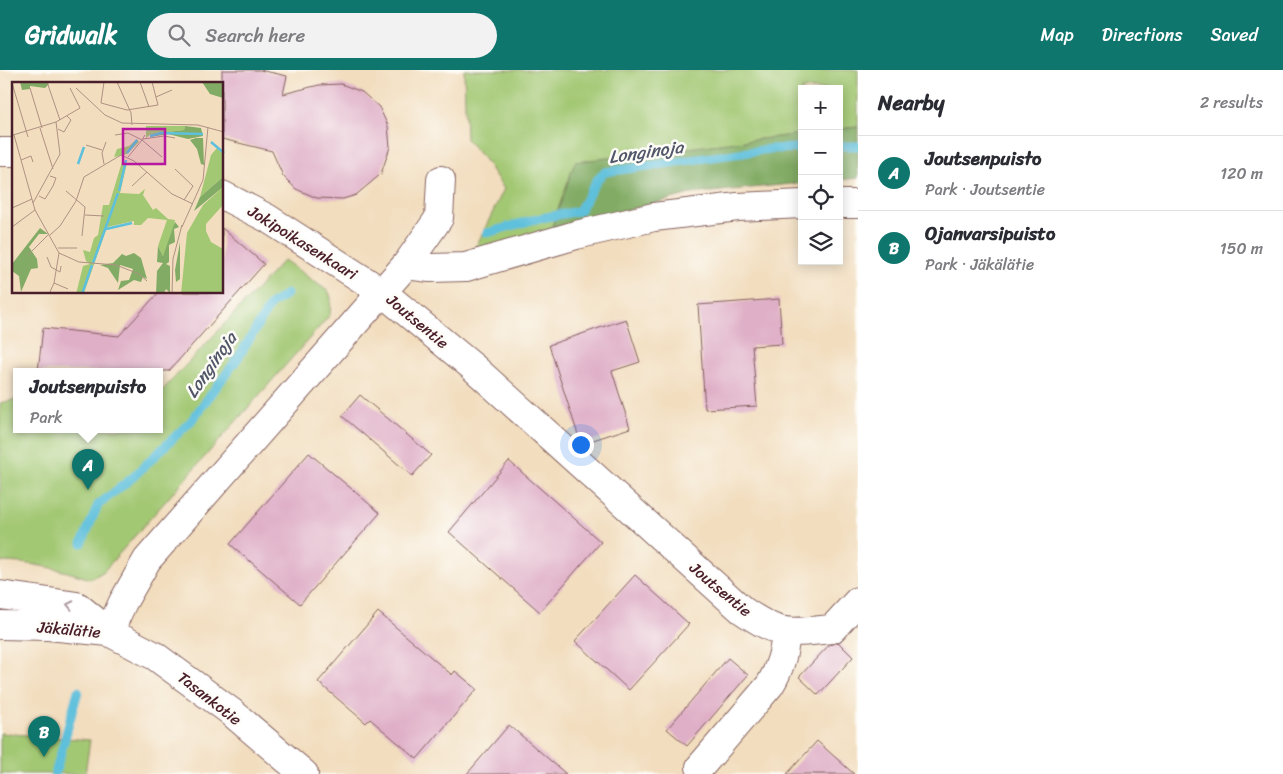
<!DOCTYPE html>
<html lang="en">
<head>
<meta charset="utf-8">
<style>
	:root { --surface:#fff; --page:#f2f2f3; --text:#2b2b33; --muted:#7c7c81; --line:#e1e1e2; --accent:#0f766e }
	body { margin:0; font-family:Sriracha,sans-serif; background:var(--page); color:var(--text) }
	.controls { position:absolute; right:15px; top:15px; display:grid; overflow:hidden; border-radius:0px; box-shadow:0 2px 12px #0003 }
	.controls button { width:45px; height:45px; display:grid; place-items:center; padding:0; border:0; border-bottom:1px solid var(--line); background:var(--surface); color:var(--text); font:25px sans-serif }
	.you { position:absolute; left:580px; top:374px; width:18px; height:18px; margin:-12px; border:4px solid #fff; border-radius:50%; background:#1a73e8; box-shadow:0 0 0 8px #1a73e833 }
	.badge { display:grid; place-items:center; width:32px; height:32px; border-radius:50%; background:var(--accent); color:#fff; font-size:16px; font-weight:700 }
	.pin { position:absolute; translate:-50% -41px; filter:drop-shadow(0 1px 2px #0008) }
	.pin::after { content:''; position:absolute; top:26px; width:18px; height:15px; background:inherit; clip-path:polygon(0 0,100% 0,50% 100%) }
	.popup { position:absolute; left:13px; top:298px; width:150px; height:65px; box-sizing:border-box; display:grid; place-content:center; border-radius:0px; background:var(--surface); filter:drop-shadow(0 1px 4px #0005); font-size:16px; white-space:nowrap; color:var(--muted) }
	.popup b { font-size:19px; color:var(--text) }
	.popup::after { content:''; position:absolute; left:50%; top:100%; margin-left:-10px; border:10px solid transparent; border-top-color:var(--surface) }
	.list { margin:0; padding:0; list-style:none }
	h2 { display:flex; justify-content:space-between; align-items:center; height:65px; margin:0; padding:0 20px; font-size:21px }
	h2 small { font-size:16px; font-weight:400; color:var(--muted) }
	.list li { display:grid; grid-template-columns:32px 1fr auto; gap:15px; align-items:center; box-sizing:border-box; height:75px; padding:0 20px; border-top:1px solid var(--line) }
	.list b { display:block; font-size:19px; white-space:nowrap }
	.list p { margin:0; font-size:16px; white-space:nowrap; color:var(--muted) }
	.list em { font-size:16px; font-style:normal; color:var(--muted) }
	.icon { flex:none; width:28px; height:28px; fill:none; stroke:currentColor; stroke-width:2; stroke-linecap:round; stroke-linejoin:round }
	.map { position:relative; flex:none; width:858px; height:704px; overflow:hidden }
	header { display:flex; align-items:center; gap:30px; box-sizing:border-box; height:70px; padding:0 25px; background:var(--accent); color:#fff }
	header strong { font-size:24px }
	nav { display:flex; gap:28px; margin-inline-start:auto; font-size:18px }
	.search { width:350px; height:45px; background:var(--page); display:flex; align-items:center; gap:12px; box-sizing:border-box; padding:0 18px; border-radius:28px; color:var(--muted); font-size:19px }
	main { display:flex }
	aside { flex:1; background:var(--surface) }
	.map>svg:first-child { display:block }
	.green { fill:#a3c873; stroke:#76744f }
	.forest { fill:#82ac65; stroke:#666648 }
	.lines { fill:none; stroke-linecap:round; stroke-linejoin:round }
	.stream { stroke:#5ec0dc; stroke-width:9 }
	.building { fill:#dfafc7 }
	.minor-casing { stroke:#85625e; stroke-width:30 }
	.minor { stroke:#fff; stroke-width:28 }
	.oneway { stroke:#ae9aa0 }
	.labels { text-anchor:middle; stroke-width:5; stroke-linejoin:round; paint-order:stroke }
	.street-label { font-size:16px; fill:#4a1f2b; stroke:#fdfcf7 }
	.water-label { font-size:18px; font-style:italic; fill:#515769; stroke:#fdfcf7 }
	.inset-river { fill:none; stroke:#5ec0dc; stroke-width:2.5 }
	.inset-road { fill:none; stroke:#af9183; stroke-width:1 }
	.view { fill:#b5179e; fill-opacity:0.15; stroke:#b5179e; stroke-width:2.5 }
	.inset-edge { fill:none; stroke:#4a1f2b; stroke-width:2.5 }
</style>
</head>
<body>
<header>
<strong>Gridwalk</strong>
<div class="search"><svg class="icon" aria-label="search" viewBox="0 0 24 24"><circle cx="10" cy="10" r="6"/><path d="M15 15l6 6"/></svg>Search here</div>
<nav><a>Map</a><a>Directions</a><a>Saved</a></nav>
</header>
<main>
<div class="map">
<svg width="858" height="704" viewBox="0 0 858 704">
	<rect width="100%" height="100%" fill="#fdfcf7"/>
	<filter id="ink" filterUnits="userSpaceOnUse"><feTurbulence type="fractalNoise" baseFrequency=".02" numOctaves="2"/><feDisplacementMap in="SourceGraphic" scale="10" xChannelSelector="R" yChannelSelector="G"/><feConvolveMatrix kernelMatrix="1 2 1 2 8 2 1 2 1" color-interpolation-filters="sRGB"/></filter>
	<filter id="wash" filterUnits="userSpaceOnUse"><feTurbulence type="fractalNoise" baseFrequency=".0096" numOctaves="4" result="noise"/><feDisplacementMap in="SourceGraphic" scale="20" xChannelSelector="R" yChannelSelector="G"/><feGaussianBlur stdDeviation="1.12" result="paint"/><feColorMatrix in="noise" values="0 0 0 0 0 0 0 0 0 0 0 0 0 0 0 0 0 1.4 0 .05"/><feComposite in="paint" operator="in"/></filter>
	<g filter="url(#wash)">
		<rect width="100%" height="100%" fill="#f2ddbe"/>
		<!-- green -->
		<g class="green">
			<polygon points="464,0 858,0 858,57 839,59 839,19 802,19 802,64 575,92 551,160 471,187 504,119 485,90 466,69"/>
			<path d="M 284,190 L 329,222 L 331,228 L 330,245 L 103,502 L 90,509 C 61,499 31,492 0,492 L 0,333 L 17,329 L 17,359 L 159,359 L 159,324 Z"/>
			<polygon points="0,663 90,670 85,704 0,704"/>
		</g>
		<!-- forest -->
		<g class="forest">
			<polygon points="858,57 858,108 839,110 839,59"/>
			<polygon points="802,64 802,113 690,124 551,160 575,92"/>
		</g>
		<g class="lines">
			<!-- stream -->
			<g class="stream">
				<polyline points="839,76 858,76"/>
				<polyline points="487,163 536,149 579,141 597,110 605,102 770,79 802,78"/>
				<polyline points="82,473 98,435 132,408 191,351 238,288 271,234 287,224"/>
				<polyline points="55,704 78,621"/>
			</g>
		</g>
		<g id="blocks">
			<!-- building -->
			<g class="building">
				<polygon points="222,0 260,0 287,6 283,24 319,15 341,14 362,22 379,37 388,56 390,77 381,104 356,125 343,129 317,128 296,119 283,106 272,81 222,69"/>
				<polygon points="222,158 264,194 169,301 38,301 43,258 119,266 159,222 222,222"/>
				<polygon points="779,229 782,274 752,276 757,336 705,339 698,235"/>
				<polygon points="626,249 640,292 612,301 630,358 581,374 549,275"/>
				<polygon points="360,325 431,385 412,406 342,346"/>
				<polygon points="309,383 380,443 300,534 230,474"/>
				<polygon points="509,391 601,472 540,542 449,462"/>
				<polygon points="635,505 689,554 629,620 575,571"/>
				<polygon points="378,542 452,605 455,601 477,619 417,689 370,649 366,653 318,612"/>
				<polygon points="838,572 853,587 818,625 799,607 829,575"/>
				<polygon points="728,588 748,605 687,676 667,659"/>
				<polygon points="509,655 566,704 467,704"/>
				<polygon points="817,671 854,704 787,704"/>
			</g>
		</g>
	</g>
	<g filter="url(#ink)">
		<use href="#blocks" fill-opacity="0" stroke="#85625e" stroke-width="1"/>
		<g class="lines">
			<!-- minor casing -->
			<g class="minor-casing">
				<g id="minor">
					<polyline points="0,82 14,82"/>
					<polyline points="222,125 267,148 382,222 406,195 439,148 441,110"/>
					<polyline points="839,134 858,134"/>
					<polyline points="406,195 430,198 466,197 576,165 654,147 738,137 802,134"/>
					<polyline points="0,525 77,536 109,562 155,586 230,641 304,704"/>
					<polyline points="0,555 48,556 109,562"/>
					<path d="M 109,562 L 123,532 L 147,490 L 382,222 L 473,297 L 742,540 C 781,567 786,563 832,559 L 858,531"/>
					<path d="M 700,697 L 770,615 C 781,597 784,582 786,563"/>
				</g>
			</g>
			<!-- minor -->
			<use href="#minor" class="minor"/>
		</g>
		<!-- one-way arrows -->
		<defs><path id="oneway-chevron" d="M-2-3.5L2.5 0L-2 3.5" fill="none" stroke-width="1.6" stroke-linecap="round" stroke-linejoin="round" transform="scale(1.25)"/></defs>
		<use class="oneway" href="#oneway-chevron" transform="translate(70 535) rotate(-168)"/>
	</g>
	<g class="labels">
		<!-- street labels -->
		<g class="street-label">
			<text transform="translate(303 172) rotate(32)" y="6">Jokipoikasenkaari</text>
			<text transform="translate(418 251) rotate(40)" y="6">Joutsentie</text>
			<text transform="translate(721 519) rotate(40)" y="6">Joutsentie</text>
			<text transform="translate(69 559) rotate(5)" y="6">Jäkälätie</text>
			<text transform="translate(210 628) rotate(38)" y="6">Tasankotie</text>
		</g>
		<!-- water labels -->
		<g class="water-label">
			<text transform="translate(646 82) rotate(-8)" y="6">Longinoja</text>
			<text transform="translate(211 295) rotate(-55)" y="6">Longinoja</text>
		</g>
	</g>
	<!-- overview -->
	<g transform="translate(12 12)">
		<rect width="211" height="211" fill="#f2ddbe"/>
		<path d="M 134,44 L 173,44 L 172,48 L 139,52 L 134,56 ZM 125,57 L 127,60 L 115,72 L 102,75 L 105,67 L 117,64 ZM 205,66 L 211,72 L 211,95 L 188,115 L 199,73 ZM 110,80 L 115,81 L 108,111 L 127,112 L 133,107 L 131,113 L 141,128 L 144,126 L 156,137 L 163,138 L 161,151 L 151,174 L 146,164 L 155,138 L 136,136 L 129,143 L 122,143 L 122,139 L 95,145 L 72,211 L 64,212 L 71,184 L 78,182 L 74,179 L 71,168 L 78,170 L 82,156 L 86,153 L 91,123 L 97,123 ZM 211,105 L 211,123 L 194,142 L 194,149 L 199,160 L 211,167 L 211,211 L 169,212 L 175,151 L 191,123 Z" fill="#a3c873"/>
		<path d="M 8,0 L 34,0 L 37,2 L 33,6 L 18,4 L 18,7 L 10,8 ZM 190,0 L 211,0 L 211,16 L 198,12 ZM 173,44 L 189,46 L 191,54 L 176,57 L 156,52 L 138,55 L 139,52 L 172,48 ZM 184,56 L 191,56 L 192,83 L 189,82 L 185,67 L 178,58 ZM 211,95 L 211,105 L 182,129 L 188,115 ZM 163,140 L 167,145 L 162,147 L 163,160 L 157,163 L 157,180 L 154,182 L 158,184 L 158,211 L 154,207 L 152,211 L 144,212 L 145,189 L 151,181 L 145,180 L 146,164 L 151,174 ZM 28,146 L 36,152 L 27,152 L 17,165 L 25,177 L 26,186 L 19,187 L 9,210 L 7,194 L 0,189 L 0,182 ZM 168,160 L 168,197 L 164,200 L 163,188 ZM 122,171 L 129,176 L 135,197 L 131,195 L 129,200 L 122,198 L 106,208 L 109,199 L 117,198 L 121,187 L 108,183 L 106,201 L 96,186 L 88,183 L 101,181 L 110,172 L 114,174 Z" fill="#82ac65"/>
		<path class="inset-river" d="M 138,54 L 149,51 L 191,52M 199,60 L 212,71M 115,71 L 125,58M 66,82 L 72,65M 107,109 L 114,78M 94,147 L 120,141M 81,181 L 106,111M 70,212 L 80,183"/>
		<path class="inset-road" d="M 35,0 L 48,38M 92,0 L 89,21 L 115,28 L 146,23 L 140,0M 105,0 L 119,31 L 120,43M 128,0 L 137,25M 0,1 L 16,55M 18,6 L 30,46M 64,6 L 93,33 L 110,41 L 186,43 L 212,50M 144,15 L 160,8M 28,46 L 41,87M 46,47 L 52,50 L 59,38 L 55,34M 1,53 L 44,40 L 68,26 L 58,6M 2,53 L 23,128 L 47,171M 103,53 L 116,51 L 130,58 L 133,53M 131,57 L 152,54 L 163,56M 74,63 L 90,68M 116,75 L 130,58 L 150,75M 9,78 L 19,74 L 21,80M 92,82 L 90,71 L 94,60M 163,87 L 181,104 L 172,118M 120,104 L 135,90M 54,109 L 73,125 L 70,154M 27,114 L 33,117 L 41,104 L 44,96 L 38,94M 21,121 L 48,72 L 44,40M 0,126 L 20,117M 73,133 L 92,134M 0,145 L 23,128M 170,145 L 191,98 L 196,45M 38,153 L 48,144 L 64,119 L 72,95 L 109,73 L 122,79 L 160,112 L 181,122M 46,166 L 65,166M 47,171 L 67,180 L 104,183 L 127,192 L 135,199M 16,173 L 37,152M 35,175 L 39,185 L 48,190 L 49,184M 42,201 L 56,207M 37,212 L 42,201 L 47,171M 160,212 L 161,177 L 170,143"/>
		<path class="view" d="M 111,47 L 153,47 L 153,82 L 111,82 Z"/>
		<rect width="211" height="211" class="inset-edge"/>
	</g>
</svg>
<div class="controls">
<button>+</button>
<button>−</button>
<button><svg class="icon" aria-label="locate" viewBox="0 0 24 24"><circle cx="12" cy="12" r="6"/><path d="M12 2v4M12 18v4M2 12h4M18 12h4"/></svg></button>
<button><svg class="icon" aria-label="layers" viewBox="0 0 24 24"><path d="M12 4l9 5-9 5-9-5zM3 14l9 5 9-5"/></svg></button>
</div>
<div class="you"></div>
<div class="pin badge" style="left:88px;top:420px">A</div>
<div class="popup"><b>Joutsenpuisto</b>Park</div>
<div class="pin badge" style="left:44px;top:687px">B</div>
</div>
<aside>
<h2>Nearby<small>2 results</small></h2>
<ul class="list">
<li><span class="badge">A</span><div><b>Joutsenpuisto</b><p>Park · Joutsentie</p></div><em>120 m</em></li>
<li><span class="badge">B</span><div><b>Ojanvarsipuisto</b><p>Park · Jäkälätie</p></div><em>150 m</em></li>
</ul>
</aside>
</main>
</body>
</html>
